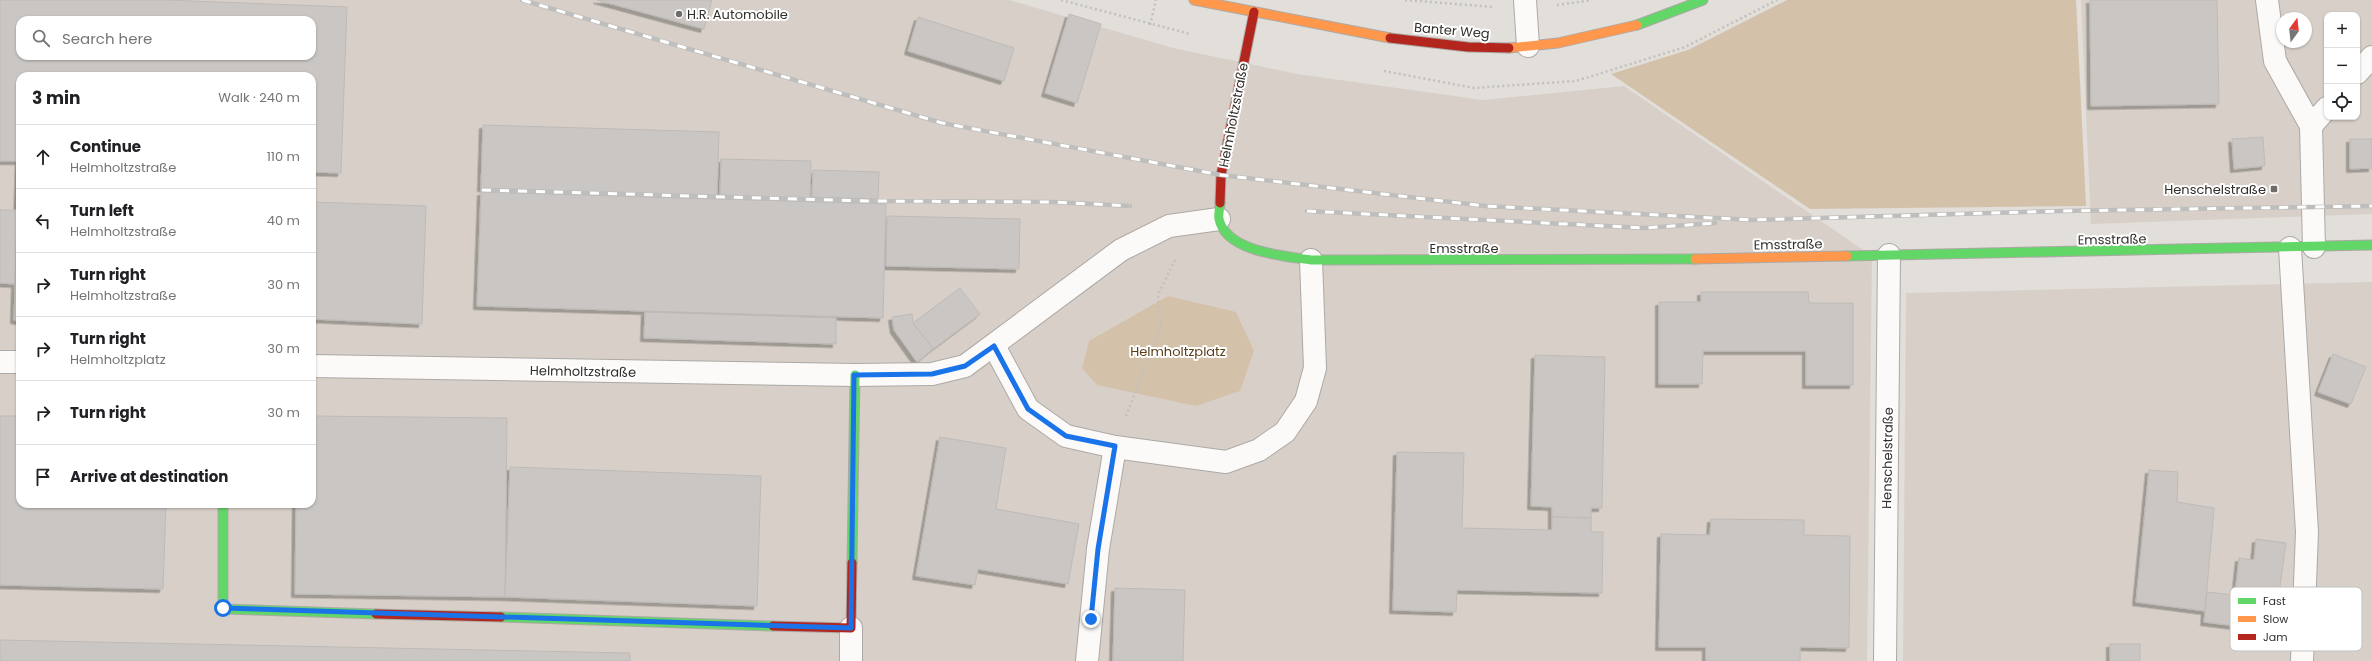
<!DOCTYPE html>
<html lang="en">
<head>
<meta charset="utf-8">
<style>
	:root { --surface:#fff; --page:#f2f2f2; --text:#202124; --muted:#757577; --line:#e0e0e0 }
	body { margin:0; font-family:Poppins,sans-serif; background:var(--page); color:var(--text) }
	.controls { position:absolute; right:12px; top:12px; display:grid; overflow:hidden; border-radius:8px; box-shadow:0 1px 3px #0004 }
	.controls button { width:36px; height:36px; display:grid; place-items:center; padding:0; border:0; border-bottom:1px solid var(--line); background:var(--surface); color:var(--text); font:20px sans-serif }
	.compass { position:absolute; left:2276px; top:12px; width:36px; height:36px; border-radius:50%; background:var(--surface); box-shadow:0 1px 3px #0004; rotate:15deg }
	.stop { position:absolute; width:12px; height:12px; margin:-9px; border:3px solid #1a73e8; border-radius:50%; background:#fff }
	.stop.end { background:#1a73e8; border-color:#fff; box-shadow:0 1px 4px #0008 }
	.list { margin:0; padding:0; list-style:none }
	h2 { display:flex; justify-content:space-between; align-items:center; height:52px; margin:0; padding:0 16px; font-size:17px }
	h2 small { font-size:13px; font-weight:400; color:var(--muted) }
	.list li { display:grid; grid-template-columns:26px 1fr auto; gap:12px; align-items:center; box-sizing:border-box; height:64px; padding:0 16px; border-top:1px solid var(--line) }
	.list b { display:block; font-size:15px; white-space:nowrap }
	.list p { margin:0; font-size:13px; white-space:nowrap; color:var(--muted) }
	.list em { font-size:13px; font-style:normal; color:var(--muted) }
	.icon { flex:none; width:22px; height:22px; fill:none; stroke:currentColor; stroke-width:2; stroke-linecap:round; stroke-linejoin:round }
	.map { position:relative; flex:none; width:2372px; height:661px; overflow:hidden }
	.search { position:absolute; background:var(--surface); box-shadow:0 1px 3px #0004; left:16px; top:16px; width:300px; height:44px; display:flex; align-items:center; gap:10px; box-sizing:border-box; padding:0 14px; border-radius:12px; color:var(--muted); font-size:15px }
	.panel { position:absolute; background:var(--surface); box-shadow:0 1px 3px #0004; left:16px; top:72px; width:300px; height:436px; border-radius:12px }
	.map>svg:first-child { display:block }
	.built { fill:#d8d0c8; fill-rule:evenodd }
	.green { fill:#d4c1aa }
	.building { fill:#cac6c4; stroke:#bebab7; fill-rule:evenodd; filter:url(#shadow) }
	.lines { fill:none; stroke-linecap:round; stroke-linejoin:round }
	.lane-casing { stroke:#aca9a6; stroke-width:24 }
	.street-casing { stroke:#aca9a6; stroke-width:24 }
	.fast-casing { stroke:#aca9a6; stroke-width:11 }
	.slow-casing { stroke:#aca9a6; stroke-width:11 }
	.jam-casing { stroke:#aca9a6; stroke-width:11 }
	.path { stroke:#c1c0be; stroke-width:2.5; stroke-dasharray:2 3; stroke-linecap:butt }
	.lane { stroke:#fbfaf9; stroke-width:22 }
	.street { stroke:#fbfaf9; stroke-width:22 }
	.fast { stroke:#63d668; stroke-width:9 }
	.slow { stroke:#ff974d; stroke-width:9 }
	.jam { stroke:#b3261e; stroke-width:9 }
	.rail-casing { stroke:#bebebd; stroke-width:4.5 }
	.rail { stroke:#fff; stroke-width:3; stroke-dasharray:9; stroke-linecap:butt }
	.route { stroke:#1a73e8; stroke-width:5 }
	.poi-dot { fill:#6f6c69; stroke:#fff; stroke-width:1.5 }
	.labels { text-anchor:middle; stroke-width:4; stroke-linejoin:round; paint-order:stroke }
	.poi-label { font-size:13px; fill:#312f2c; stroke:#fff; text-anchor:start }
	.street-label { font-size:13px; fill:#312f2c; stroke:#fff }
	.park-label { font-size:13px; fill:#573d16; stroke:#fff }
	.key { fill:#fff; stroke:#c1c1c0; stroke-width:1 }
	.key-label { font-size:11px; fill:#312f2c }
</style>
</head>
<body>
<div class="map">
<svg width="2372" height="661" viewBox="0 0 2372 661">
	<defs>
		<filter id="shadow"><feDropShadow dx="-3.5" dy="3.5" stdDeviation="0" flood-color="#0004"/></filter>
	</defs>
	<rect width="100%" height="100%" fill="#e2deda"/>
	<!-- built -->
	<g class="built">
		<path d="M 0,0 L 1009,0 L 1173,48 L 1297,74 L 1483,100 L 1624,86 L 1872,256 L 1867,661 L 0,661 ZM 20,20 L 312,20 L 312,56 L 20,56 ZM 20,76 L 312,76 L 312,504 L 20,504 Z"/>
		<path d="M 2081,0 L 2372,0 L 2372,214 L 2091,224 ZM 2327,15 L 2357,15 L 2357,117 L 2327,117 ZM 2282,18 L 2306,18 L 2306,42 L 2282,42 Z"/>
		<polygon points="2372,282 2372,661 1903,661 1906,293"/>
	</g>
	<!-- green -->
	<g class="green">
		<polygon points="1787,0 2076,0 2086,206 1810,209 1611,74 1688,50"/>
		<polygon points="1168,296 1236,312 1254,351 1240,391 1196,406 1097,385 1082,368 1089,341"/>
	</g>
	<!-- building -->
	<g class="building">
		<path d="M 0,0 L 167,0 L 347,7 L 341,173 L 312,172 L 312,76 L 20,76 L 20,321 L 14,320 L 19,161 L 0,161 ZM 20,20 L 312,20 L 312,56 L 20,56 Z"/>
		<polygon points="597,0 712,0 704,29"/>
		<polygon points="2090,0 2217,0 2219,104 2091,106"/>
		<polygon points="1069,14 1101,24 1077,103 1045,93"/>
		<polygon points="918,17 1014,48 1004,81 908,51"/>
		<polygon points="483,125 719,132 717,196 481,188"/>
		<polygon points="2263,137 2265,166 2234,169 2232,139"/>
		<polygon points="2350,139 2372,139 2372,168 2350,169"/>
		<polygon points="721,159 811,161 810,198 720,195"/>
		<polygon points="813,170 879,172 878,199 812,197"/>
		<polygon points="481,192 886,204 883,318 477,306"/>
		<polygon points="312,202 426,206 422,324 312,319"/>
		<polygon points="0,210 17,210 15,284 0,283"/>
		<polygon points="887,216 1020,219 1019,269 886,266"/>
		<polygon points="960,288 980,314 933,349 913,323"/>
		<polygon points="1701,292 1808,292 1809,303 1853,303 1853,385 1806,385 1806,351 1703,351 1702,384 1659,384 1659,302 1701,302"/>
		<polygon points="645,312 836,318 836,344 644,338"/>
		<polygon points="912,314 913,323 933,349 917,362 894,330 892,317"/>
		<polygon points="2333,354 2366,367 2351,404 2318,392"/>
		<polygon points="1535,355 1605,357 1602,508 1591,508 1591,518 1552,517 1552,507 1531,506"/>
		<polygon points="0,416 20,416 20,504 166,504 163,589 0,585"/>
		<polygon points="312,416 507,418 505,597 295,594 296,504 312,504"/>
		<polygon points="940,437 1006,448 996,509 1079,524 1068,584 978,569 975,585 916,576"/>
		<polygon points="1397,452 1464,453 1462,528 1552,530 1552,517 1591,518 1591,532 1603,532 1602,593 1457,590 1456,612 1393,610"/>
		<polygon points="510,467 761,476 757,606 505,597"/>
		<polygon points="2149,470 2178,472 2177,502 2214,508 2205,611 2136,602"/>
		<polygon points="1711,519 1804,520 1804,535 1850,536 1849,648 1800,647 1800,661 1706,661 1706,647 1659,647 1661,534 1710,535"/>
		<polygon points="2256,539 2286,543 2278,600 2262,598 2261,609 2280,611 2278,631 2204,622 2207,592 2235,595 2239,558 2254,560"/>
		<polygon points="1115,588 1185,590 1183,661 1113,661"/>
		<polygon points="0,640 630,653 630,661 0,661"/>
		<rect x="2110" y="644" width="30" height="17"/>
	</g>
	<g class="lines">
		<!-- lane casing -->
		<g class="lane-casing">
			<g id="lane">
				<polyline points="2267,0 2275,61 2311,126 2314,247"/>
				<polyline points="2357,73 2372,57"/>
				<polyline points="2311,126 2327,108"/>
				<polyline points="2290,248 2307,532 2302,661"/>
				<polyline points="851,628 851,661"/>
				<polyline points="1087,661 1098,549 1115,447"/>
			</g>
		</g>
		<!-- street casing -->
		<g class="street-casing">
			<g id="street">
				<polyline points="1525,0 1528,46"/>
				<polyline points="994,346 1028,409 1066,436 1115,447 1226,462 1259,450 1285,432 1306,401 1315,368 1311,260"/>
				<polyline points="0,362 20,362"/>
				<polyline points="312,366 855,375 932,374 965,366 1121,250 1169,226 1219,219"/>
				<polyline points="1885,661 1889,255"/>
			</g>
		</g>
		<!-- fast casing -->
		<g class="fast-casing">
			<g id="fast">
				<polyline points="1637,25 1703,0"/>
				<path d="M 1220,203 C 1220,208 1218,214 1219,219 C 1226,252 1285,256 1311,260 L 1695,259"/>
				<polyline points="1847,256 2372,245"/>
				<polyline points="223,504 223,609 376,614"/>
				<polyline points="852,563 855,375"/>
				<polyline points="501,617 773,626"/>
			</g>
		</g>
		<!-- slow casing -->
		<g class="slow-casing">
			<g id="slow">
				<polyline points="1194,0 1390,38"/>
				<polyline points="1509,48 1558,43 1637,25"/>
				<polyline points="1695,259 1847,256"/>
			</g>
		</g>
		<!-- jam casing -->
		<g class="jam-casing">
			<g id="jam">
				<polyline points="1390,38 1468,47 1509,48"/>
				<polyline points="1220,203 1221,175 1254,12"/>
				<polyline points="376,614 501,617"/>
				<polyline points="773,626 851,628 852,563"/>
			</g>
		</g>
		<!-- path -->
		<g class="path">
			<polyline points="1061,0 1190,34"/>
			<polyline points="1405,0 1494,7"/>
			<polyline points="1557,5 1592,0"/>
			<polyline points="1150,25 1156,0"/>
			<polyline points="1384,71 1474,88 1576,81 1685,47 1777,0"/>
			<polyline points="1126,416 1161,328 1158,295 1175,260"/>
		</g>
		<!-- lane -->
		<use href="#lane" class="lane"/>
		<!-- street -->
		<use href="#street" class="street"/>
		<!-- fast -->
		<use href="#fast" class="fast"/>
		<!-- slow -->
		<use href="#slow" class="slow"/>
		<!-- jam -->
		<use href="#jam" class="jam"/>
		<!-- rail casing -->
		<g class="rail-casing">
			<g id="rail">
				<polyline points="522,0 942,123 1221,175 1485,206 1753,220 2061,211 2372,206"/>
				<polyline points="482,190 868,201 1053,202 1130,206"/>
				<polyline points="1307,211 1645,228 1715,223"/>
			</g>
		</g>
		<!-- rail -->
		<use href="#rail" class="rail"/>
	</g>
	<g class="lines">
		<!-- route -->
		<polyline class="route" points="223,608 851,628 854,375 932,374 965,366 994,346 1028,409 1066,436 1115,446 1098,549 1091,619"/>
	</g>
	<!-- markers -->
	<g class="poi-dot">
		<circle cx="679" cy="14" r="4"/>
		<rect x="2270" y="185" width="8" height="8" rx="2"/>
	</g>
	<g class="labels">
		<!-- poi labels -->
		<g class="poi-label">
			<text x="687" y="19">H.R. Automobile</text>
			<text x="2266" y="194" text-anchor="end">Henschelstraße</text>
		</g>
		<!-- street labels -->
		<g class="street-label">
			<text transform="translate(1452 30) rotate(5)" y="5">Banter Weg</text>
			<text transform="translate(1233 115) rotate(-79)" y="5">Helmholtzstraße</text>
			<text transform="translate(2112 239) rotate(-1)" y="5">Emsstraße</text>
			<text transform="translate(1788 244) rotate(-1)" y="5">Emsstraße</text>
			<text x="1464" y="253">Emsstraße</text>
			<text transform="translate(583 371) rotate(1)" y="5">Helmholtzstraße</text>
			<text transform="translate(1887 458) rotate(-89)" y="5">Henschelstraße</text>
		</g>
		<!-- park labels -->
		<g class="park-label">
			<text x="1178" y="356">Helmholtzplatz</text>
		</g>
	</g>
	<!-- legend -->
	<rect x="2230" y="587" width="132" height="64" rx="6" class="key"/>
	<rect x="2238" y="598" width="18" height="6" fill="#63d668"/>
	<rect x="2238" y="616" width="18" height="6" fill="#ff974d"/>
	<rect x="2238" y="634" width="18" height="6" fill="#b3261e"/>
	<g class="key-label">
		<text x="2263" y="605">Fast</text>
		<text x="2263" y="623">Slow</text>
		<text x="2263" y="641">Jam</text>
	</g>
</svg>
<div class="controls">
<button>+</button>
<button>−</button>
<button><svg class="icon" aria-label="locate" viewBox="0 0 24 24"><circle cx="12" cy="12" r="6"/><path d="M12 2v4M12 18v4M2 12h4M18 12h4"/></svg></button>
</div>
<svg class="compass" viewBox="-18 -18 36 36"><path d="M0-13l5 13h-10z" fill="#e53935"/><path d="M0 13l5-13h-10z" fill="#757577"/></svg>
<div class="stop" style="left:223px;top:608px"></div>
<div class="stop end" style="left:1091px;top:619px"></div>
<div class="search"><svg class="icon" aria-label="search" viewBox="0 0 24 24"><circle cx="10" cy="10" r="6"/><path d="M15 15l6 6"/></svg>Search here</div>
<section class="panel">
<h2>3 min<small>Walk · 240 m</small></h2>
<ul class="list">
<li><svg class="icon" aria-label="ahead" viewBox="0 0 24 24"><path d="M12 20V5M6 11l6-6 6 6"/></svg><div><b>Continue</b><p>Helmholtzstraße</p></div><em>110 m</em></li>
<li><svg class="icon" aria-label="left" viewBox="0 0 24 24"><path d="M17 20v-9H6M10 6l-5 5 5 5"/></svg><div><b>Turn left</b><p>Helmholtzstraße</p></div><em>40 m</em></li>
<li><svg class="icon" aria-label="right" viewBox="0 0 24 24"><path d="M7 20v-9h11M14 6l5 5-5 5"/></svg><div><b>Turn right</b><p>Helmholtzstraße</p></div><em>30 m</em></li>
<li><svg class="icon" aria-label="right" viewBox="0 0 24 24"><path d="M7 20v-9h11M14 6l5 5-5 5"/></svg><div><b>Turn right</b><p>Helmholtzplatz</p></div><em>30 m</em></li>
<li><svg class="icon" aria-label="right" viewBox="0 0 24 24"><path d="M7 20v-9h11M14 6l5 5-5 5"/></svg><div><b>Turn right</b></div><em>30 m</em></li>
<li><svg class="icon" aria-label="arrive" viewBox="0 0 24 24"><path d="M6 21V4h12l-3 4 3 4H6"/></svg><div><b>Arrive at destination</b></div></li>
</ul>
</section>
</div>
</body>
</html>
